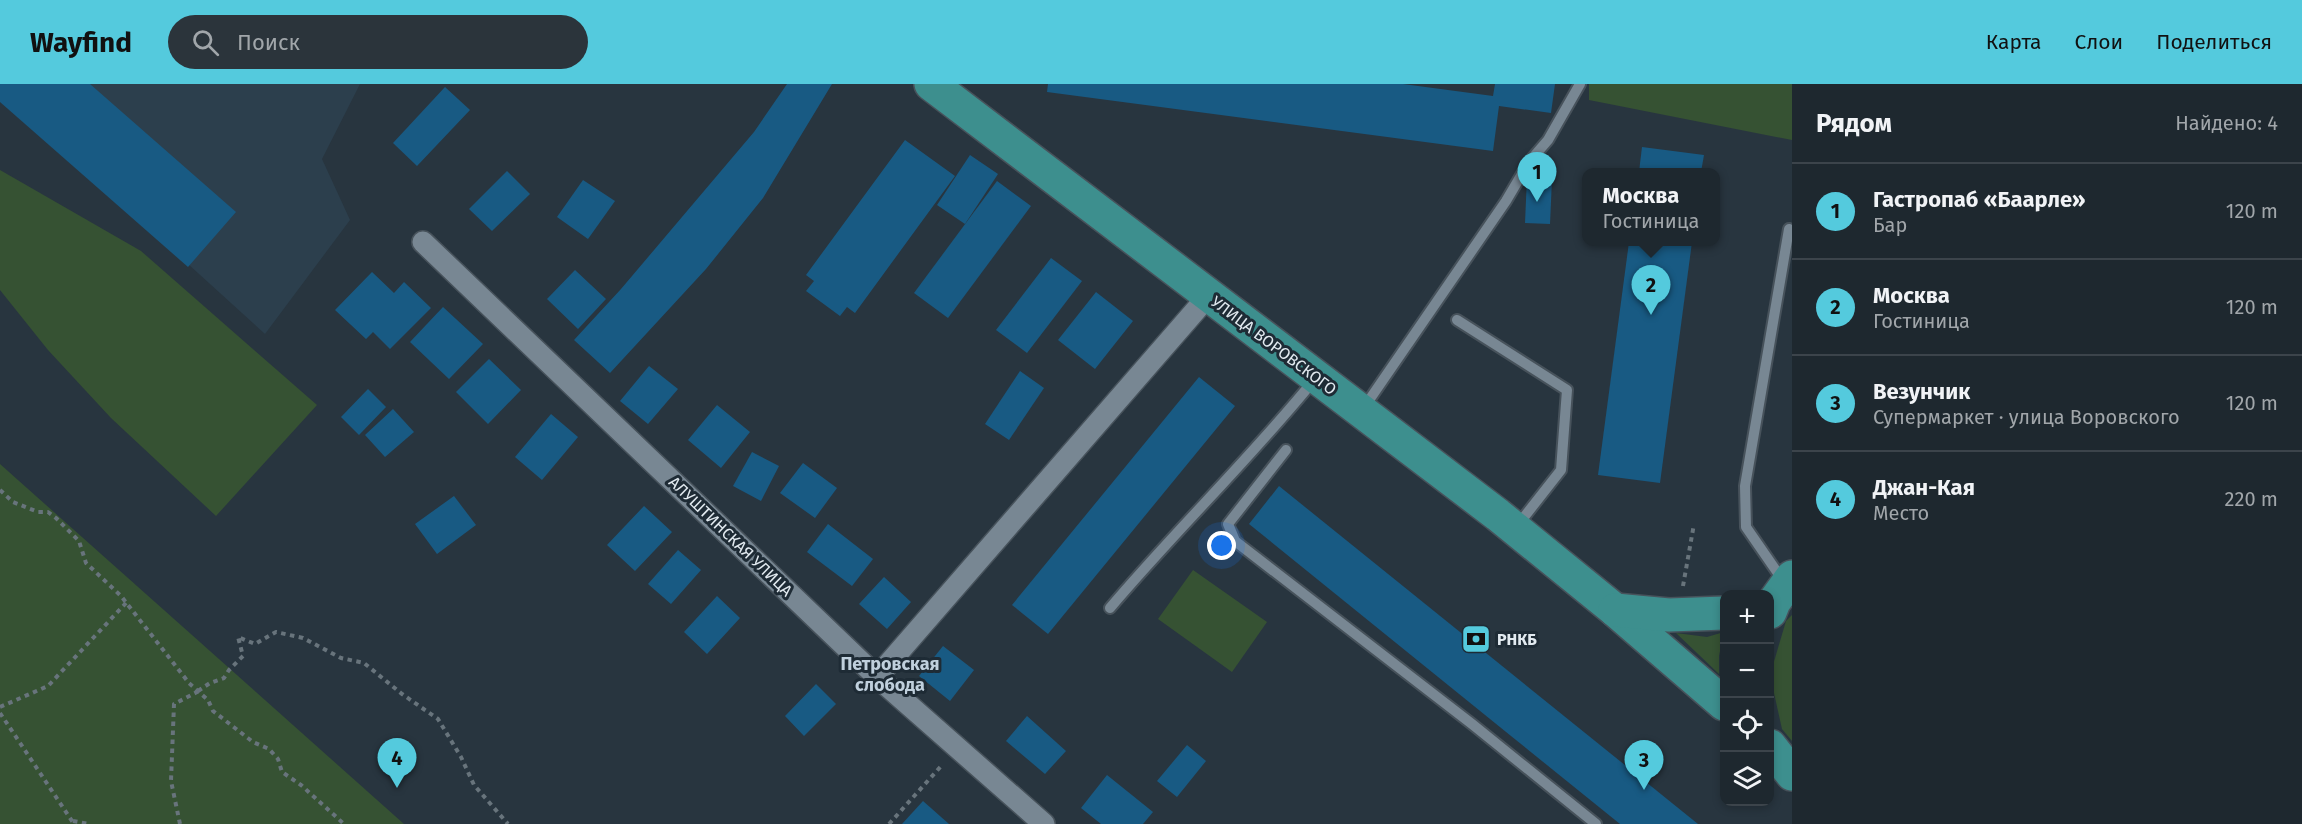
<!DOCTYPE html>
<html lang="ru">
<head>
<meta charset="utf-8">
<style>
	:root { --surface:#1e282f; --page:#2b343b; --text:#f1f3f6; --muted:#a1a6aa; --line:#3c444b; --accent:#54cadd }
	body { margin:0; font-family:"Fira Sans",sans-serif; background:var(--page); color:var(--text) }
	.controls { position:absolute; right:18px; bottom:18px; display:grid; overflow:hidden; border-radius:12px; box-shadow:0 3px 9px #0003 }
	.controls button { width:54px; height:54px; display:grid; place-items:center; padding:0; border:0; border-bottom:2px solid var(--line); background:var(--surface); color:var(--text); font:30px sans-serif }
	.you { position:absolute; left:1222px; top:462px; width:21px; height:21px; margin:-15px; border:4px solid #fff; border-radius:50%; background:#1a73e8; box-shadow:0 0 0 9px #1a73e833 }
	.badge { display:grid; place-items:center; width:39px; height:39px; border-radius:50%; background:var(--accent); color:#111; font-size:20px; font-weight:700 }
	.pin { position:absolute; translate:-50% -50px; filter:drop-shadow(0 2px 3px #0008) }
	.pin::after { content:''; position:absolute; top:32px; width:21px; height:18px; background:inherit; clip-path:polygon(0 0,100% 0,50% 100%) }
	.popup { position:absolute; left:1582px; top:84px; width:138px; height:78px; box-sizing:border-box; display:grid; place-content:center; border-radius:12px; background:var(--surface); filter:drop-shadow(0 2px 4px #0005); font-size:20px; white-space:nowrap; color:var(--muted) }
	.popup b { font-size:22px; color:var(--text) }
	.popup::after { content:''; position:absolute; left:50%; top:100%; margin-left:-12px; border:12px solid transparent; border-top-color:var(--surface) }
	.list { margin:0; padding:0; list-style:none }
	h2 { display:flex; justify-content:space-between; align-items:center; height:78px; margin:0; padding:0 24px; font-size:26px }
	h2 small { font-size:20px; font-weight:400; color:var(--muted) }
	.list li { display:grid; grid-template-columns:39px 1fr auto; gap:18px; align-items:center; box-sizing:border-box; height:96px; padding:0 24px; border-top:2px solid var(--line) }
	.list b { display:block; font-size:22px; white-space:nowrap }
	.list p { margin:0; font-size:20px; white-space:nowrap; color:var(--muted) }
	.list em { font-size:20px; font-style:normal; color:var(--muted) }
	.icon { flex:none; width:33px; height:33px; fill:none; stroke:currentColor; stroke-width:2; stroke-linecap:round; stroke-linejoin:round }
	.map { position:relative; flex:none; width:1792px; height:740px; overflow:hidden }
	header { display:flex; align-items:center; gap:36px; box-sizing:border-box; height:84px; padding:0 30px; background:var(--accent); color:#111 }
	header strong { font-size:28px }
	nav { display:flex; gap:33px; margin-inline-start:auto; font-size:21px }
	.search { width:420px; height:54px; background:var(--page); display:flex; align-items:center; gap:15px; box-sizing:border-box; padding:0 21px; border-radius:33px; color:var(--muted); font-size:22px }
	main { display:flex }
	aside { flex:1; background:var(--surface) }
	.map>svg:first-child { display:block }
	.built { fill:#2c3f4d }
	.green { fill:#365233 }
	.building { fill:#185a83 }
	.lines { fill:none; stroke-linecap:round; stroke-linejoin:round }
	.lane-casing { stroke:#47525b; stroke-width:14 }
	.street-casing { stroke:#47525b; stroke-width:24 }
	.primary-casing { stroke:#47525b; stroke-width:36 }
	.path { stroke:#68747c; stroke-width:4; stroke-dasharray:4.5 4.5; stroke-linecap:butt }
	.lane { stroke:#788793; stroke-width:10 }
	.street { stroke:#788793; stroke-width:21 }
	.primary { stroke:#3d8f8e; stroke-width:33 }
	.labels { text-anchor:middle; stroke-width:6; stroke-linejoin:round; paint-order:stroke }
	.street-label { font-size:16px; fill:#e2eaf0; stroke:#1e2b35 }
	.poi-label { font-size:16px; font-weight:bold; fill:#e2eaf0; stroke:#1e2b35; text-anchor:start }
	.neighbourhood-label { font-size:18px; font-weight:bold; fill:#c0d0dd; stroke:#1e2b35 }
</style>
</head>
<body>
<header>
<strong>Wayfind</strong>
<div class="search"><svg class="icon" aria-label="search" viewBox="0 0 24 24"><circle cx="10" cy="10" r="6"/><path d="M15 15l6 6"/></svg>Поиск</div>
<nav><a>Карта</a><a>Слои</a><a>Поделиться</a></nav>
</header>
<main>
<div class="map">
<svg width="1792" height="740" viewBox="0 0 1792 740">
	<rect width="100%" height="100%" fill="#28353f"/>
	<!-- built -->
	<polygon class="built" points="0,0 360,0 322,75 350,136 265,250 0,9"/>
	<!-- green -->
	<g class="green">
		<polygon points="1589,0 1792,0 1792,56 1589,16"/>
		<polygon points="0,86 141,167 317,321 216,432 111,334 48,266 0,206"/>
		<polygon points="0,380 404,740 0,740"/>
		<polygon points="1193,486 1267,538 1232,588 1158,535"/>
		<polygon points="1792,531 1792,657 1782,645 1770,591 1786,537"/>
		<polygon points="1724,548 1719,572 1719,590 1676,549 1707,553"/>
	</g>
	<!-- building -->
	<g class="building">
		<polygon points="0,0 90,0 236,128 188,183 0,18"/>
		<polygon points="787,0 832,0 763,114 706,185 610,289 574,256 621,205 754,48"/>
		<polygon points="1048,0 1403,0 1493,12 1495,0 1555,0 1551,29 1499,22 1493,67 1047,8"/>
		<polygon points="445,3 470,26 417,82 393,59"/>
		<polygon points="905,56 955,92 855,229 847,223 840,232 806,207 814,197 806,191"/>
		<polygon points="1642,63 1704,71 1701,88 1639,88"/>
		<polygon points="970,71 998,90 965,140 937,121"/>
		<polygon points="507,87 530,110 492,147 469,125"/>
		<polygon points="1527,93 1552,95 1550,140 1525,139"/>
		<polygon points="583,96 615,117 588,155 557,133"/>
		<polygon points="997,97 1031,122 948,234 914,209"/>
		<polygon points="1629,158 1692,158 1660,399 1598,391"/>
		<polygon points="1051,174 1082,197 1027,269 996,246"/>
		<polygon points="575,186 606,215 578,245 547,215"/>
		<polygon points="372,188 394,209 404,198 431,224 390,265 373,248 366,255 335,226"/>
		<polygon points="1096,208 1133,237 1095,285 1058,256"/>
		<polygon points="443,223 483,260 449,295 410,258"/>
		<polygon points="489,275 521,306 488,340 456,308"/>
		<polygon points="649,282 678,305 648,340 620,317"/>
		<polygon points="1020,287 1044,304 1009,356 985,340"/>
		<polygon points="1199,293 1235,322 1048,550 1012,521"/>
		<polygon points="368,305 386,323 359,351 341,333"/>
		<polygon points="717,321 750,348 721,384 688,356"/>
		<polygon points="393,325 414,348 385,373 365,351"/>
		<polygon points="551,330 578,353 542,396 515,373"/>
		<polygon points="752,368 779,382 761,417 733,402"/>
		<polygon points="803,379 837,404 815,434 780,409"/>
		<polygon points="1279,402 1698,740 1620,740 1511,652 1249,440"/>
		<polygon points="454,412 476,441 437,470 415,440"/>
		<polygon points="644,422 672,448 635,487 607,461"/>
		<polygon points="828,440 873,475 852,502 807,468"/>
		<polygon points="678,466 701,486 671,520 648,500"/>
		<polygon points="884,493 911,518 887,545 859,520"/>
		<polygon points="717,512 740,534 707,570 684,548"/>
		<polygon points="943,562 974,586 950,617 919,592"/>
		<polygon points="816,600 836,620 804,652 785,632"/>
		<polygon points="1027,632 1066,667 1045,690 1006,657"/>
		<polygon points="1187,661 1206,677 1177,713 1157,697"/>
		<polygon points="1107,691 1153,728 1143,740 1101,740 1081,724"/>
		<polygon points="923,717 949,740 902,740"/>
	</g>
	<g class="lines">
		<!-- lane casing -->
		<g class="lane-casing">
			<g id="lane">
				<polyline points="1457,236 1567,306 1561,386 1517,442"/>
				<polyline points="1363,325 1506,117 1529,78 1548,56 1580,0"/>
				<polyline points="1286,366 1228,440 1235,457 1472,640 1596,740"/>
				<polyline points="1784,498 1746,443 1745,402 1789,145"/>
				<path d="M 1110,524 C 1176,446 1250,375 1314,296"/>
			</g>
		</g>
		<!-- street casing -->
		<g class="street-casing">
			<g id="street">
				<polyline points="423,158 877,593 1044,740"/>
				<polyline points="877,593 1209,211"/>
			</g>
		</g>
		<!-- primary casing -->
		<g class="primary-casing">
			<g id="primary">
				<polyline points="931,0 1498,431 1615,526 1724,620"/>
				<polyline points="1615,526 1669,531 1724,529"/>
				<polyline points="1770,528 1774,518 1792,493"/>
				<polyline points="1770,662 1792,690"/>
			</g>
		</g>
		<!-- path -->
		<g class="path">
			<polyline points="0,406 13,418 38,428 48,428 56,434 79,457 86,479 121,512 189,599 208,616 213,627 253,658 269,665 278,675 282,688 301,701 344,740"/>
			<polyline points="1683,502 1694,440"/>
			<polyline points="198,607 210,599 224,594 229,586 243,572 238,553 255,560 276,548 303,554 341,574 364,579 402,610 438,635 461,673 474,701 508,740"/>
			<polyline points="0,623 48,602 126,519"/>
			<polyline points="0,629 74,740"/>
			<polyline points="73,737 89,740"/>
			<polyline points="180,740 171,697 174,620 199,607"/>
			<polyline points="889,740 943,680"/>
		</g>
		<!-- lane -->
		<use href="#lane" class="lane"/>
		<!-- street -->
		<use href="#street" class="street"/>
		<!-- primary -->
		<use href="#primary" class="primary"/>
	</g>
	<!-- icons -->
	<defs>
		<g id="bank-square" transform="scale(1.5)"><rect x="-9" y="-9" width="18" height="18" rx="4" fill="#54cadd" stroke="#1e2b35"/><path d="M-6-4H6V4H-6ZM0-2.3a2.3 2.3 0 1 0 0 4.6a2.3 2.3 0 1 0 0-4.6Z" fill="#111"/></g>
	</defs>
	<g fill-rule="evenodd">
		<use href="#bank-square" x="1476" y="555"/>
	</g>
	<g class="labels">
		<!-- street labels -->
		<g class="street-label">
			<text transform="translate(1274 261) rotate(37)" y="6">УЛИЦА ВОРОВСКОГО</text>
			<text transform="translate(731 452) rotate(44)" y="6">АЛУШТИНСКАЯ УЛИЦА</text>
		</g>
		<!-- poi labels -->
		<g class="poi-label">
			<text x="1497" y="561">РНКБ</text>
		</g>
		<!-- neighbourhood labels -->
		<g class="neighbourhood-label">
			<text x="890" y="586">Петровская<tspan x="890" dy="21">слобода</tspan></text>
		</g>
	</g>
</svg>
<div class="controls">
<button>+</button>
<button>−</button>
<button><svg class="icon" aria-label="locate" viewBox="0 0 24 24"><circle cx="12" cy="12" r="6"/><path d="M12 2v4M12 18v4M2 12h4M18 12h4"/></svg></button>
<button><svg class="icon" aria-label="layers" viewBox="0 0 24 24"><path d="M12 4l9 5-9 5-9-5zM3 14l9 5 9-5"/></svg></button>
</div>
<div class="you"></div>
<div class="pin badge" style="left:1537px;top:118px">1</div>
<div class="pin badge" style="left:1651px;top:231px">2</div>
<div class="popup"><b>Москва</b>Гостиница</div>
<div class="pin badge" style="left:1644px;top:706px">3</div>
<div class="pin badge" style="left:397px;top:704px">4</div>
</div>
<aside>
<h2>Рядом<small>Найдено: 4</small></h2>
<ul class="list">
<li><span class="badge">1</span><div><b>Гастропаб «Баарле»</b><p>Бар</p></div><em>120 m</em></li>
<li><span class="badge">2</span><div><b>Москва</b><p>Гостиница</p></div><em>120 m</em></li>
<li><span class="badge">3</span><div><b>Везунчик</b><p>Супермаркет · улица Воровского</p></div><em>120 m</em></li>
<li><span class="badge">4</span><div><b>Джан-Кая</b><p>Место</p></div><em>220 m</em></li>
</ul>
</aside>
</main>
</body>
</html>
